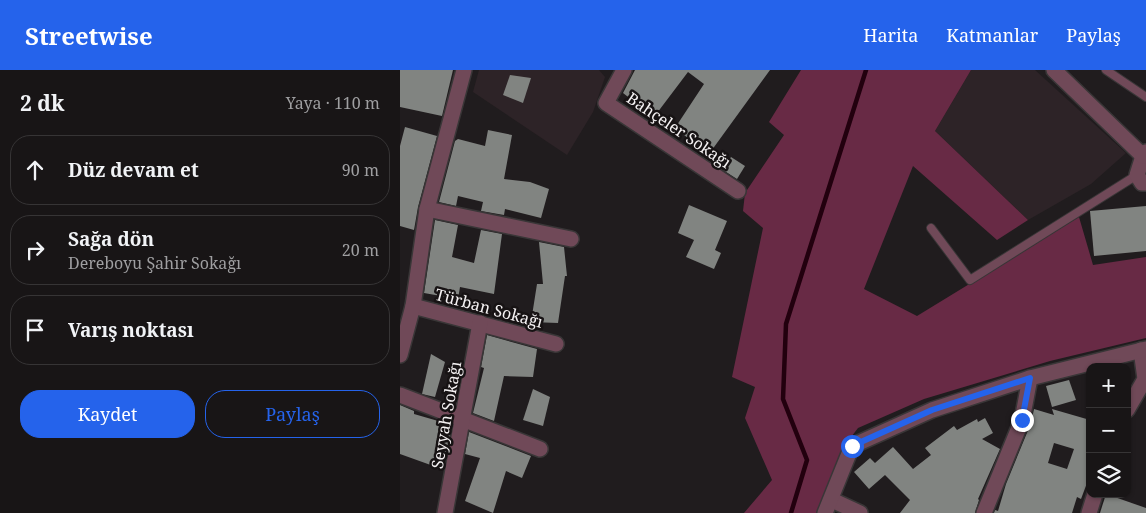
<!DOCTYPE html>
<html lang="tr">
<head>
<meta charset="utf-8">
<style>
	:root { --surface:#181516; --page:#211e1f; --text:#f1f3f6; --muted:#9f9fa1; --line:#363435; --accent:#2563eb }
	body { margin:0; font-family:"Noto Serif",serif; background:var(--page); color:var(--text) }
	.controls { position:absolute; right:15px; bottom:15px; display:grid; overflow:hidden; border-radius:10px; box-shadow:0 1px 4px #0004 }
	.controls button { width:45px; height:45px; display:grid; place-items:center; padding:0; border:0; border-bottom:1px solid var(--line); background:var(--surface); color:var(--text); font:25px sans-serif }
	.stop { position:absolute; width:15px; height:15px; margin:-11px; border:4px solid #2563eb; border-radius:50%; background:#fff }
	.stop.end { background:#2563eb; border-color:#fff; box-shadow:0 1px 5px #0008 }
	.list { margin:0; padding:0; list-style:none }
	h2 { display:flex; justify-content:space-between; align-items:center; height:65px; margin:0; padding:0 20px; font-size:21px }
	h2 small { font-size:16px; font-weight:400; color:var(--muted) }
	.list li { display:grid; grid-template-columns:32px 1fr auto; gap:15px; align-items:center; box-sizing:border-box; height:70px; margin:0 10px 10px; padding:0 10px; border:1px solid var(--line); border-radius:20px }
	.list b { display:block; font-size:19px; white-space:nowrap }
	.list p { margin:0; font-size:16px; white-space:nowrap; color:var(--muted) }
	.list em { font-size:16px; font-style:normal; color:var(--muted) }
	.actions { display:flex; gap:10px; padding:15px 20px }
	.actions a { flex:1; padding:11px 0; border:1px solid var(--accent); border-radius:20px; text-align:center; font-size:18px; color:var(--accent) }
	.actions .main { background:var(--accent); color:#fff }
	.icon { flex:none; width:28px; height:28px; fill:none; stroke:currentColor; stroke-width:2; stroke-linecap:round; stroke-linejoin:round }
	.map { position:relative; flex:none; width:746px; height:443px; overflow:hidden }
	header { display:flex; align-items:center; gap:30px; box-sizing:border-box; height:70px; padding:0 25px; background:var(--accent); color:#fff }
	header strong { font-size:24px }
	nav { display:flex; gap:28px; margin-inline-start:auto; font-size:18px }
	main { display:flex }
	aside { flex:1; background:var(--surface) }
	.map>svg:first-child { display:block }
	.built { fill:#2d2327 }
	.green { fill:#682a45 }
	.lines { fill:none; stroke-linecap:round; stroke-linejoin:round }
	.stream { stroke:#22000e; stroke-width:4.5 }
	.building { fill:#818481; fill-rule:evenodd }
	.service-casing { stroke:#393637; stroke-width:10 }
	.minor-casing { stroke:#393637; stroke-width:18 }
	.tertiary-casing { stroke:#393637; stroke-width:18 }
	.service { stroke:#704958; stroke-width:8 }
	.minor { stroke:#704958; stroke-width:15 }
	.tertiary { stroke:#704958; stroke-width:15 }
	.route { stroke:#2563eb; stroke-width:6 }
	.labels { text-anchor:middle; stroke-width:5; stroke-linejoin:round; paint-order:stroke }
	.street-label { font-size:16px; fill:#f4f1f2; stroke:#171314 }
</style>
</head>
<body>
<header>
<strong>Streetwise</strong>
<nav><a>Harita</a><a>Katmanlar</a><a>Paylaş</a></nav>
</header>
<main>
<aside>
<h2>2 dk<small>Yaya · 110 m</small></h2>
<ul class="list">
<li><svg class="icon" aria-label="ahead" viewBox="0 0 24 24"><path d="M12 20V5M6 11l6-6 6 6"/></svg><div><b>Düz devam et</b></div><em>90 m</em></li>
<li><svg class="icon" aria-label="right" viewBox="0 0 24 24"><path d="M7 20v-9h11M14 6l5 5-5 5"/></svg><div><b>Sağa dön</b><p>Dereboyu Şahir Sokağı</p></div><em>20 m</em></li>
<li><svg class="icon" aria-label="arrive" viewBox="0 0 24 24"><path d="M6 21V4h12l-3 4 3 4H6"/></svg><div><b>Varış noktası</b></div></li>
</ul>
<div class="actions"><a class="main">Kaydet</a><a>Paylaş</a></div>
</aside>
<div class="map">
<svg width="746" height="443" viewBox="0 0 746 443">
	<rect width="100%" height="100%" fill="#201c1e"/>
	<!-- built -->
	<g class="built">
		<polygon points="79,0 199,0 205,7 193,42 167,85 73,22"/>
		<polygon points="571,0 635,0 726,83 691,114 628,150 535,61"/>
	</g>
	<!-- green -->
	<polygon class="green" points="401,0 571,0 535,61 628,150 597,170 513,96 464,219 517,246 679,147 693,195 746,187 746,268 650,291 524,329 458,358 442,379 419,443 344,443 372,410 345,348 355,317 332,307 363,158 343,141 345,123 384,65 369,52"/>
	<g class="lines">
		<!-- stream -->
		<polyline class="stream" points="391,443 407,390 383,329 386,254 466,0"/>
	</g>
	<!-- building -->
	<g class="building">
		<polygon points="0,0 53,0 42,46 0,37"/>
		<polygon points="235,0 370,0 309,84 275,58 304,14 288,2 254,47 223,23"/>
		<polygon points="110,5 131,8 123,33 103,25"/>
		<polygon points="5,57 37,66 18,137 14,160 0,156 0,76"/>
		<polygon points="88,60 112,65 104,109 130,112 149,119 141,148 105,139 104,145 81,141 83,132 58,126 56,136 39,132 55,71 58,69 85,76"/>
		<polygon points="331,87 345,96 337,109 323,100"/>
		<polygon points="289,135 327,151 315,180 321,183 314,199 286,187 294,170 278,163"/>
		<polygon points="746,136 746,181 694,186 690,141"/>
		<polygon points="35,150 58,155 52,187 74,193 81,160 102,164 94,224 60,217 58,229 24,223"/>
		<polygon points="139,172 164,177 167,206 165,206 158,253 131,252 137,214 143,214"/>
		<polygon points="87,265 137,279 133,307 104,306 94,351 73,343 84,298 81,297"/>
		<polygon points="31,284 45,292 35,327 22,324"/>
		<polygon points="669,310 676,330 652,337 646,316"/>
		<polygon points="133,319 150,327 143,356 123,350"/>
		<polygon points="0,335 14,341 14,344 52,355 47,380 39,398 0,384"/>
		<path d="M 634,339 L 654,345 L 652,339 L 690,350 L 690,376 L 686,388 L 690,389 L 690,405 L 681,429 L 677,427 L 672,443 L 594,443 L 595,440 L 598,441 L 606,414 L 631,353 ZM 654,373 L 674,379 L 667,399 L 648,393 Z"/>
		<polygon points="585,348 593,363 582,369 600,379 578,429 579,430 575,443 500,443 510,430 485,405 469,419 454,402 470,388 475,393 493,377 513,399 531,385 525,378 554,356 557,360 577,349 578,352"/>
		<polygon points="69,362 131,386 122,408 106,401 93,443 65,431 80,388 65,384"/>
		<polygon points="706,424 746,438 746,443 700,443"/>
	</g>
	<g class="lines">
		<!-- service casing -->
		<g class="service-casing">
			<g id="service">
				<polyline points="706,0 746,27"/>
				<polyline points="531,158 570,210 737,105"/>
			</g>
		</g>
		<!-- minor casing -->
		<g class="minor-casing">
			<g id="minor">
				<polyline points="224,0 206,33 338,121"/>
				<polyline points="743,86 737,105 742,113 746,113"/>
				<polyline points="27,139 171,169"/>
				<polyline points="13,236 156,274"/>
				<polyline points="0,285 13,236 27,139 64,0"/>
				<polyline points="0,325 140,379"/>
				<polyline points="727,340 745,309 741,280"/>
				<polyline points="432,430 460,443"/>
				<polyline points="45,443 80,253"/>
				<polyline points="584,443 622,350 630,308"/>
				<polyline points="689,443 695,424"/>
			</g>
		</g>
		<!-- tertiary casing -->
		<g class="tertiary-casing">
			<g id="tertiary">
				<polyline points="654,0 743,86 746,82"/>
				<polyline points="425,443 452,376 532,340 630,308 746,279"/>
			</g>
		</g>
		<!-- service -->
		<use href="#service" class="service"/>
		<!-- minor -->
		<use href="#minor" class="minor"/>
		<!-- tertiary -->
		<use href="#tertiary" class="tertiary"/>
	</g>
	<g class="lines">
		<!-- route -->
		<polyline class="route" points="452,376 532,340 630,308 622,350"/>
	</g>
	<g class="labels">
		<!-- street labels -->
		<g class="street-label">
			<text transform="translate(279 60) rotate(34)" y="6">Bahçeler Sokağı</text>
			<text transform="translate(89 238) rotate(15)" y="6">Türban Sokağı</text>
			<text transform="translate(46 345) rotate(-80)" y="6">Seyyah Sokağı</text>
		</g>
	</g>
</svg>
<div class="controls">
<button>+</button>
<button>−</button>
<button><svg class="icon" aria-label="layers" viewBox="0 0 24 24"><path d="M12 4l9 5-9 5-9-5zM3 14l9 5 9-5"/></svg></button>
</div>
<div class="stop" style="left:452px;top:376px"></div>
<div class="stop end" style="left:622px;top:350px"></div>
</div>
</main>
</body>
</html>
